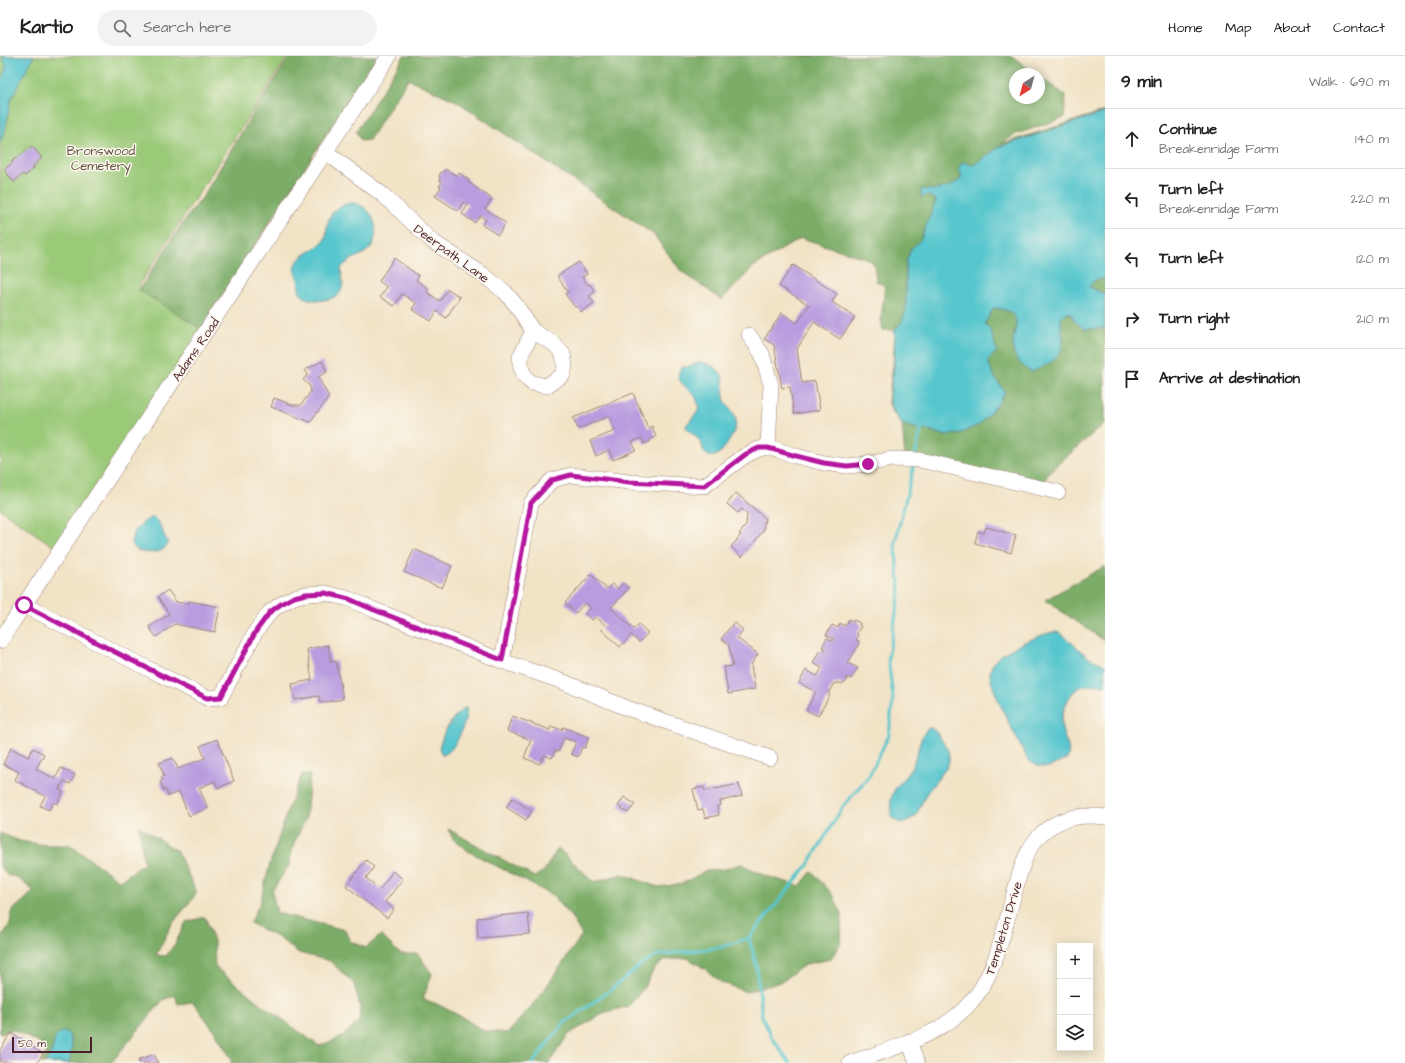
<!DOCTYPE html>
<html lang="en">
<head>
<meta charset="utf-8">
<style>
	:root { --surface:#fff; --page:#f2f2f2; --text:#202124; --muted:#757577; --line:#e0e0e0 }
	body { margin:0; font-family:"Architects Daughter",sans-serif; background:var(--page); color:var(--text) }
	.controls { position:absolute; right:12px; bottom:12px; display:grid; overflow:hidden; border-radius:0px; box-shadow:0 2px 10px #0003 }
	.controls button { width:36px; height:36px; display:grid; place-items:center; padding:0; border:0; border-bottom:1px solid var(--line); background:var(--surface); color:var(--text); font:20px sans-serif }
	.compass { position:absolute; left:1009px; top:12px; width:36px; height:36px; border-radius:50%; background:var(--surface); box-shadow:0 2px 10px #0003; rotate:216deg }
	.scale { position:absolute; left:12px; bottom:10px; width:80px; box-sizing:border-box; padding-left:4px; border:2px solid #4a1f2b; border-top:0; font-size:11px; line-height:14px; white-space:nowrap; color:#4a1f2b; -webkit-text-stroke:3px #fbf7ec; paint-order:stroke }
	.stop { position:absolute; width:12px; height:12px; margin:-9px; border:3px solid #b5179e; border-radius:50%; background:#fff }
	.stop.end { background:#b5179e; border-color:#fff; box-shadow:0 1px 4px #0008 }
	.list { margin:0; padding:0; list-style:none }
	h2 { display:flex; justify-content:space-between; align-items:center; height:52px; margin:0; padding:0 16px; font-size:17px }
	h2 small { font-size:13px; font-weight:400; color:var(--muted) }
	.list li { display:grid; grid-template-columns:26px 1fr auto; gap:12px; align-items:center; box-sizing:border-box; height:60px; padding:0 16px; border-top:1px solid var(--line) }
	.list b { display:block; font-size:15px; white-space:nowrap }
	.list p { margin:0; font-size:13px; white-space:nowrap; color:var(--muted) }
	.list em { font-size:13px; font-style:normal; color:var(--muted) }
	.icon { flex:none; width:22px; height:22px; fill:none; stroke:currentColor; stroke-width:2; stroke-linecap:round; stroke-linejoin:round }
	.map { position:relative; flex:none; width:1105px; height:1007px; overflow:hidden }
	header { display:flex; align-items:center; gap:24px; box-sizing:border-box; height:56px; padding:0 20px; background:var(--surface); border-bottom:1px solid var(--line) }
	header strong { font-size:19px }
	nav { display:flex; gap:22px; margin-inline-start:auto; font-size:14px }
	.search { width:280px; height:36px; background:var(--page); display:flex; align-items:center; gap:10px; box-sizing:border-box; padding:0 14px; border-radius:22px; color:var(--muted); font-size:15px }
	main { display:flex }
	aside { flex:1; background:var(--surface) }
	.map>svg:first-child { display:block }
	.green { fill:#9ac978; stroke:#727452 }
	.forest { fill:#7bad68; stroke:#62664a }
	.water { fill:#59c6ce; stroke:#52727c }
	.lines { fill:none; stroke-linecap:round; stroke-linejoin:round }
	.stream { stroke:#59c6ce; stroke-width:3 }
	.building { fill:#b89cdf }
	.minor-casing { stroke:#9e8178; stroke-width:16 }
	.minor { stroke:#fff; stroke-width:15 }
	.route { stroke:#b5179e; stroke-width:5 }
	.labels { text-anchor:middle; stroke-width:3; stroke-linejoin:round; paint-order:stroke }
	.park-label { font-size:13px; fill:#625242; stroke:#fbf7ec }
	.street-label { font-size:13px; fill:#4a1f2b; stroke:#fbf7ec }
</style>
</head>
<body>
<header>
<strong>Kartio</strong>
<div class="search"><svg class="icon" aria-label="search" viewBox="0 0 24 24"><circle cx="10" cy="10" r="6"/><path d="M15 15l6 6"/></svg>Search here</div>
<nav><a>Home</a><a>Map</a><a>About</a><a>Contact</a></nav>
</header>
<main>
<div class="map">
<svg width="1105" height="1007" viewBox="0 0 1105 1007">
	<rect width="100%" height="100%" fill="#fbf7ec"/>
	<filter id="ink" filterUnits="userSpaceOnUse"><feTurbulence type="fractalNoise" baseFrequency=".025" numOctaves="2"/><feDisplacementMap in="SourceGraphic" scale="8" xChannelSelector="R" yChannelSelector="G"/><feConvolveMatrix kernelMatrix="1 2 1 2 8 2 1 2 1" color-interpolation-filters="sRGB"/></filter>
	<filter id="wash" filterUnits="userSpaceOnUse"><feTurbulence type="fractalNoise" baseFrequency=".012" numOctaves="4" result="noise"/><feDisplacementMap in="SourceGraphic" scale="16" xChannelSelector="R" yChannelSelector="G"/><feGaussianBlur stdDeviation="0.9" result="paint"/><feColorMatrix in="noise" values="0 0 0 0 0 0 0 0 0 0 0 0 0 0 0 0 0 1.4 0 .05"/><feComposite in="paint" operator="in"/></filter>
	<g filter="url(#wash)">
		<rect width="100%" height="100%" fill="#f1e3c6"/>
		<!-- green -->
		<polygon class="green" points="0,0 288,0 139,229 203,273 56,492 0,453"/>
		<!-- forest -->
		<g class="forest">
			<polygon points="290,0 377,0 201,273 139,234 183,166 202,142 257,51"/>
			<path d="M 404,0 L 1012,0 L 1036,18 L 1015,18 L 1015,42 L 1039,42 L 1039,20 L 1066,40 L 1064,62 L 1016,78 L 1001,88 L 1105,55 L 1105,56 L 999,91 L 961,118 L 961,123 L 952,130 L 927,139 L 936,144 L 921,183 L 911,193 L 906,206 L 906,253 L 902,266 L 895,274 L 894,309 L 890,332 L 902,368 L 921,374 L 932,375 L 946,380 L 961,377 L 979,369 L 997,349 L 1005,336 L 995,322 L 987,305 L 991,276 L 985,267 L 994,252 C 1003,253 1016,255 1017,266 C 1017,270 1015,275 1014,279 L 1061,272 L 1061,261 L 1070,256 L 1074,264 L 1084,273 L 1105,272 L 1105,367 L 1050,415 L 1041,432 L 905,401 L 902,368 L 893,356 L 888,345 L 893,309 L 895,274 L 883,274 L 881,263 L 885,230 L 876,225 L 874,207 L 865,202 L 801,182 L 753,211 L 722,244 L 681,215 L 653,178 L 456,45 L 408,23 L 369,84 L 361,85 L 356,76 Z"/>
			<polygon points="1105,222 1105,238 1089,231 1095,224"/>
			<polygon points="1105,510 1105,585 1045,544"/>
			<polygon points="302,718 310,719 306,762 294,787 289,810 272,835 277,857 345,874 350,885 366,892 381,879 400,898 418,898 432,918 423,943 437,948 462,961 484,975 508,977 540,940 582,879 572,862 554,840 468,795 453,783 448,773 534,821 544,815 558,792 594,826 622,818 658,831 681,828 706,815 724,813 741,808 769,821 800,830 812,815 832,838 842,858 841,887 831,903 806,908 780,926 746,936 721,926 705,913 688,902 665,904 654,913 643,933 629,950 603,957 568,979 549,1007 230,1007 232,1004 213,973 193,946 178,948 175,939 163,944 111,1007 41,1007 46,997 43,989 14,974 0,977 0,883 10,868 12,855 34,835 15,820 8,820 0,811 0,777 20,785 46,789 70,789 120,825 144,807 139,770 177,795 197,837 172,868 156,899 166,900 175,888 186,866 205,861 214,885 215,911 257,945 319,990 342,981 359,965 360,950 354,928 330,905 299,897 279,882 250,867 260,847 269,811 288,753"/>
		</g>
		<!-- water -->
		<g class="water">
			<polygon points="2,0 34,0 11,43 5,75 0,87 0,24 3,21 6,10"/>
			<path d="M 1105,56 L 1105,222 L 1095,224 L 1089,231 L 1105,238 L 1105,272 L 1084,273 L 1074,264 L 1070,256 L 1061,261 C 1061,269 1062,276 1063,284 C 1063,303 1045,310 1031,316 C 1024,311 1017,306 1014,297 C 1008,276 1032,256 994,252 L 985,267 L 991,276 L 997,295 L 987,305 L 995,322 L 1005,336 L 997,349 L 979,369 L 961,377 L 946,380 L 932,375 L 921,374 L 902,368 L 894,356 L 889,345 L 894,309 L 895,274 L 902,266 L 906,253 L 906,206 L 911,193 L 921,183 L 936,144 L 927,139 L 921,142 L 921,133 C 938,135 947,133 961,123 L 961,118 L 958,112 L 963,106 L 973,109 L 999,91 Z"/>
			<path d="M 354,147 C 365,150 370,155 374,165 C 376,170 376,175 375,181 C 373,201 349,199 341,213 C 342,222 345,229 340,237 C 333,246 307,247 301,238 C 298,234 299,228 298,223 C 296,219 293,213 295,209 C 301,197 318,194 325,183 C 327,179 326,175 327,171 C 330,154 339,148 354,147 Z"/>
			<path d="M 700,306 C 711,308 722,313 724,326 C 724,331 723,336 724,341 C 726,351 734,352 736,365 C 737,374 721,405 709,400 C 703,398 703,392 701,387 C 698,381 691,377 686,372 L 687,368 L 696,358 L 700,352 C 698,348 697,343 695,340 C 688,331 671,324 682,311 C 690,312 693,308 700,306 Z"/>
			<path d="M 153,461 L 159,467 L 168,488 C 161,503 118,499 136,474 C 142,467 145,464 153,461 Z"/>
			<path d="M 1053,576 L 1059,576 L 1089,602 L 1105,609 L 1105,629 C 1081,628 1072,630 1064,654 C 1062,659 1061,667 1062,673 C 1064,683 1072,693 1067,703 C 1050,711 1044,716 1028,704 C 1020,688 989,632 990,617 C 990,610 997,601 1003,598 C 1014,590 1039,579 1053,576 Z"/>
			<path d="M 466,651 C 469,662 455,698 442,699 L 439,692 L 444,677 L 455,660 Z"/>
			<path d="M 928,672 L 931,672 L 936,676 L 947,692 L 949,698 L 949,705 L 947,711 L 926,738 L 916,760 L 903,767 L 898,766 L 892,761 C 885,731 904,729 914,706 C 919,694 919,682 928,672 Z"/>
			<path d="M 61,976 L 67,976 C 74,986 72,996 69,1007 L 45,1007 L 52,995 L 55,982 Z"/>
		</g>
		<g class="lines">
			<!-- stream -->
			<g class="stream">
				<polyline points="915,399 921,374"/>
				<polyline points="749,882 756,908 762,960 772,982 790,1007"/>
				<polyline points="533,1007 563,968 609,935 642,908 659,899 722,891 749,882 808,809 844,749 869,720 889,679 893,642 888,602 900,535 895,487 914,409"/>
			</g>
		</g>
		<g id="blocks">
			<!-- building -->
			<g class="building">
				<polygon points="32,90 42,102 33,110 34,112 25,120 23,118 14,126 4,114 13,106 12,105"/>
				<polygon points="445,113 457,120 459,117 469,124 468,126 492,143 485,153 506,167 498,179 482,169 486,164 480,160 475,167 462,158 468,149 463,146 458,155 435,140 441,131 439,130 442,126 439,124 440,122 439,120 441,116 444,115"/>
				<polygon points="394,202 419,220 416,224 429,233 427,236 440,245 448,233 460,241 446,262 437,255 431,265 412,253 416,247 402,238 394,250 380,241 387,231 379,225"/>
				<polygon points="579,206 587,218 582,221 588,229 590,228 595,236 589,240 594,247 581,256 577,250 575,251 565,238 568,236 557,220"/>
				<polygon points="793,209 837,238 832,246 855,261 840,283 814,266 797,293 802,327 815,325 820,354 794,358 790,331 782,332 774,289 764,283 782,257 797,267 809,249 779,230"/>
				<polygon points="322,305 327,316 318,321 329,341 310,366 271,351 274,342 293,349 301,349 311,335 309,329 303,324 308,318 305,314"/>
				<polygon points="633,337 648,372 652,370 656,381 650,383 651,385 644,388 642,382 632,386 636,394 613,404 609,394 596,400 590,385 615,375 609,360 578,373 573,362"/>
				<polygon points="736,437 765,462 763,475 742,501 731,491 741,479 739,478 746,469 747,458 742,453 738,457 727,448"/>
				<polygon points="986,471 1016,479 1011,497 975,487 978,475 984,477"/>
				<polygon points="414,493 452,510 442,532 404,516"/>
				<polygon points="591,518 607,533 612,528 618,533 623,527 629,532 611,552 634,573 639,568 648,577 639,586 631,579 620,591 601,573 605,569 596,561 592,564 585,558 591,552 585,547 576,557 565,547"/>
				<polygon points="168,534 176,546 188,548 189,545 220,551 215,576 175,568 156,581 149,571 169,558 158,541"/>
				<polygon points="849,563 853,566 854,564 860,567 859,569 861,570 857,577 858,580 856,584 859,585 858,590 848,607 858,612 851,623 846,621 847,624 845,627 842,628 837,626 836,628 834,627 828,637 830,639 818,660 806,654 816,636 799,627 806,614 817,620 822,612 813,607 820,594 824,596 826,593 822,591 827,582 833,585 834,583 826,579 832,569 838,572 840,567 845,570"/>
				<polygon points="734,566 743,574 737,582 758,598 751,609 755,633 728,638 724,611 733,610 729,589 721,583"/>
				<polygon points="328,589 331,606 336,605 343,643 320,647 319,640 295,644 292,628 312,624 307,593"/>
				<polygon points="512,660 550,674 551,670 562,674 563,671 589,681 585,692 582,691 578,701 571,698 576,686 564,682 558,696 555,694 552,702 544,699 540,708 524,702 531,684 507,675"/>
				<polygon points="217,683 234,725 218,732 215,725 199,732 208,752 189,760 179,736 168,740 166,734 164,735 160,726 163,724 161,721 164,720 159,707 173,702 178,713 205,702 200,690"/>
				<polygon points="11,692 28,701 33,692 44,698 36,713 55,723 61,712 75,719 70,728 64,725 59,734 63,736 57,748 54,746 49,754 40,750 45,740 15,724 19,716 3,708"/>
				<polygon points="739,728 742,740 720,745 721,749 717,750 719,759 705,762 703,753 698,754 693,733 704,731 705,735"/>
				<polygon points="624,741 635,748 628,757 618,750"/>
				<polygon points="512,742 532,755 526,764 506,751"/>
				<polygon points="366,804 374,811 366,822 380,833 393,815 403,823 385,846 394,853 387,862 346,830"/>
				<polygon points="528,857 530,878 478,882 477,862"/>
				<polygon points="11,977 43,998 37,1007 0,1006 0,994"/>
				<polygon points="154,998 158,1007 139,1007 138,1004"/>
			</g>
		</g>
	</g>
	<g filter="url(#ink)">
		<use href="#blocks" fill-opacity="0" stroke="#9e8178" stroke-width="1"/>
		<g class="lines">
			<!-- minor casing -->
			<g class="minor-casing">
				<g id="minor">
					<polyline points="326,96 383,139 432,185 482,218 505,236 516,249 533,275 554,288 563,298 565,310 563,319 546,330 532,327 526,322 521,312 520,301 533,275"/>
					<polyline points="749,279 762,298 771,329 768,391"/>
					<polyline points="24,549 121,599 207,642 221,641 256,575 270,556 281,548 294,541 306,538 326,537 349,543 372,553 502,605 561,625 627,652 770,702"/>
					<polyline points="0,585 389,0"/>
					<polyline points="502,605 531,447 552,424 571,419 629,426 704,430 746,399 759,393 768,391 796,400 824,407 847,410 868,408 892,403 920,404 1058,436"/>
					<polyline points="909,985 917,1007"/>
					<path d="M 850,1007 C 892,992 941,981 971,946 C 997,917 1005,868 1016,831 C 1021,812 1027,791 1042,777 C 1060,761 1083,758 1105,761"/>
				</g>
			</g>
			<!-- minor -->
			<use href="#minor" class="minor"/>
		</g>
	</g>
	<g class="lines" filter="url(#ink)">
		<!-- route -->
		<polyline class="route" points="24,549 121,599 207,642 221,641 256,575 270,556 281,548 294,541 306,538 326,537 349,543 372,553 502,604 531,447 552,424 571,419 629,426 704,430 746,398 759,392 768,392 796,400 824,407 847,410 868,408"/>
	</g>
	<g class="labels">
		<!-- park labels -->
		<g class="park-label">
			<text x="101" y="99">Bronswood<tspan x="101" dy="15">Cemetery</tspan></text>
		</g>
		<!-- street labels -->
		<g class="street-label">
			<text transform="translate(452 197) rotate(36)" y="5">Deerpath Lane</text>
			<text transform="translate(195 293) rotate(-56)" y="5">Adams Road</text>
			<text transform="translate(1003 872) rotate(-73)" y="5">Templeton Drive</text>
		</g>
	</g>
</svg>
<div class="controls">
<button>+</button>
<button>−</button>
<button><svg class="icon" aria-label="layers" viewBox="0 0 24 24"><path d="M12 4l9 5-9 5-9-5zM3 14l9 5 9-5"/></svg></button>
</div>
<svg class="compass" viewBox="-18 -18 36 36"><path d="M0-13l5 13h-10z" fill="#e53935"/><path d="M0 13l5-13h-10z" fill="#757577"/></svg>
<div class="scale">50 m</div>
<div class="stop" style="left:24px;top:549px"></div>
<div class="stop end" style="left:868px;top:408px"></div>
</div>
<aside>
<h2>9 min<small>Walk · 690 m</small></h2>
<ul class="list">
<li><svg class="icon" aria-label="ahead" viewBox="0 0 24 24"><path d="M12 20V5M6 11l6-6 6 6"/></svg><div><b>Continue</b><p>Breakenridge Farm</p></div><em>140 m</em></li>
<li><svg class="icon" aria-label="left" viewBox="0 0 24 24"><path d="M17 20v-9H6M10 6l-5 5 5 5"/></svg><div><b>Turn left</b><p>Breakenridge Farm</p></div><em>220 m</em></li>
<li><svg class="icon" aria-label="left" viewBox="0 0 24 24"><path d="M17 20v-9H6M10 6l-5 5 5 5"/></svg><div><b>Turn left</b></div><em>120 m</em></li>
<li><svg class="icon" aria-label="right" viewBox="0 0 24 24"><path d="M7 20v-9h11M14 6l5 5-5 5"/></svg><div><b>Turn right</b></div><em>210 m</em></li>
<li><svg class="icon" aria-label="arrive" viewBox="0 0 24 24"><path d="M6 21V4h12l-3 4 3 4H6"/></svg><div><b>Arrive at destination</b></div></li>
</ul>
</aside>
</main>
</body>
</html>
